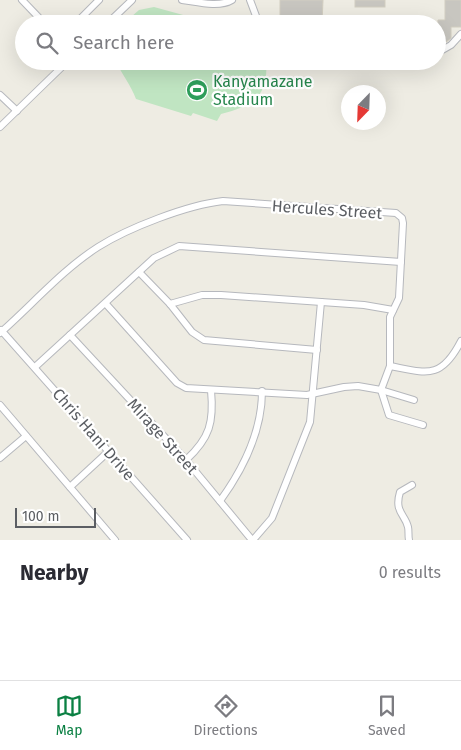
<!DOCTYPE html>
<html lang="en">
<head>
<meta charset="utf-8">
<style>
	:root { --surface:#fff; --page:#f2f2f3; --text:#2b2b33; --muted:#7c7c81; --line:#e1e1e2; --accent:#0b8043 }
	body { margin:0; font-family:"Fira Sans",sans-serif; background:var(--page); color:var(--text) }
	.compass { position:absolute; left:341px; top:85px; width:45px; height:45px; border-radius:50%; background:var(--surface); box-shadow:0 5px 20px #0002; rotate:203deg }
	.scale { position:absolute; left:15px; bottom:12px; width:81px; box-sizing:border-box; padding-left:5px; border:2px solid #5b5e63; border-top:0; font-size:14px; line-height:18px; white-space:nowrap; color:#5b5e63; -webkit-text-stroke:4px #fff; paint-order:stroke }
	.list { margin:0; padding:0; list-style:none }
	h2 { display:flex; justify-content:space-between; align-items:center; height:65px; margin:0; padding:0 20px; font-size:21px }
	h2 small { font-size:16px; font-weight:400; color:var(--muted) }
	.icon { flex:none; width:28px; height:28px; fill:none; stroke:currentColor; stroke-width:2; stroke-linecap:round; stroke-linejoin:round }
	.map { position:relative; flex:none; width:461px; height:540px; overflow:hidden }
	.search { position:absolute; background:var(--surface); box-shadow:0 5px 20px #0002; left:15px; right:15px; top:15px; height:55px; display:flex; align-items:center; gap:12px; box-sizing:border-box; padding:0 18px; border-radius:28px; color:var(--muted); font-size:19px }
	.sheet { height:140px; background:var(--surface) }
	nav { display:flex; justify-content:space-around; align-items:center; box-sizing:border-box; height:70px; border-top:1px solid var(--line); background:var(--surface); font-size:14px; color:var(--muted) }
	nav a { display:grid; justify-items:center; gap:2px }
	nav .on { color:var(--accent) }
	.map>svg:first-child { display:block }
	.green { fill:#c0e5c2 }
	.building { fill:#c8c6c0; stroke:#d2cec1 }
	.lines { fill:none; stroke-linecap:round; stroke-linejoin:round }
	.minor-casing { stroke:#b6b8bd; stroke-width:8 }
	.minor { stroke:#fff; stroke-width:6 }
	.labels { text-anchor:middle; stroke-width:4.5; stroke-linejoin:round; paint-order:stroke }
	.leisure-label { font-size:16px; fill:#27864d; stroke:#fff; text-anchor:start }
	.street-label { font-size:16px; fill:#5b5e63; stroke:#fff }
</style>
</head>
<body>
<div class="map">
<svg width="461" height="540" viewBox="0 0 461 540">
	<rect width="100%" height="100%" fill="#eeece3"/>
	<!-- green -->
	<g class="green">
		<polygon points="154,7 216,24 123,24 139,10"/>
		<path d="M 116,61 L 266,61 C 269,97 252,106 221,114 L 217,121 L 193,113 L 191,116 L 136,99 C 131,85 122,75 116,61 Z"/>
	</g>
	<!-- building -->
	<g class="building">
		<polygon points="280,0 323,0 322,24 280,24"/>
		<rect x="355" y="0" width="30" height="7"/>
		<polygon points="445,0 461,0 461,27 451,27 451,38 445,43 437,42 438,20 445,20"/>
	</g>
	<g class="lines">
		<!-- minor casing -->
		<g class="minor-casing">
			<g id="minor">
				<polyline points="22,0 45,24"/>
				<path d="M 182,0 C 197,2 219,8 232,0"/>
				<polyline points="250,0 259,24"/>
				<polyline points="75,24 99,0"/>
				<polyline points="107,24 132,0"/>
				<polyline points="437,53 451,45 461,34"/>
				<polyline points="0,95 17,111"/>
				<polyline points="0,127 68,61"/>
				<polyline points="139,272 170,304 192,332 204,340 317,350"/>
				<polyline points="106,304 177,383 186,388 307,395 344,387 358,386 381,390 414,400"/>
				<polyline points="170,304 202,295 221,295 364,305 393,310"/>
				<polyline points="1,330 187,540"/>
				<path d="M 0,333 C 32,305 62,270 98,247 C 128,228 187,205 223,201 L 396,213 L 402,218 L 403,223 L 399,298 L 390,317 L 390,366 L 381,390 L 389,415 L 423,425"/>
				<polyline points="70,335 186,460 252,540"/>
				<path d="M 390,366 C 427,373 441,380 461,341"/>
				<polyline points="35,367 154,258 179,246 401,262"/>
				<polyline points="0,405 115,540"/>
				<polyline points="0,458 26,436"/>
				<path d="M 186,460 C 210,438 214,422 211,390"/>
				<polyline points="70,487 109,451"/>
				<path d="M 220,501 C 244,468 262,432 262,391"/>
				<polyline points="253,540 272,518 310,422 321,302"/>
				<path d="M 409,540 C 408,536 409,531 408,527 C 405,514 394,512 400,492 L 412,485"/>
			</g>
		</g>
		<!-- minor -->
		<use href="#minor" class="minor"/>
	</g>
	<!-- icons -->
	<defs>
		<g id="stadium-disc" transform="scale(1.125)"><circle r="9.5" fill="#2e9e5b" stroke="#fff"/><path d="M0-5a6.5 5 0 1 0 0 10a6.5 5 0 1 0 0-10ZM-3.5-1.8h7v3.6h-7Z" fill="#fff"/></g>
	</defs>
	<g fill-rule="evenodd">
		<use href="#stadium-disc" x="197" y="90"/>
	</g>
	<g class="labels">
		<!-- leisure labels -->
		<g class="leisure-label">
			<text x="213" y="87">Kanyamazane<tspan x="213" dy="18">Stadium</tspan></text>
		</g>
		<!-- street labels -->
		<g class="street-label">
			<text transform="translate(327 209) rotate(4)" y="6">Hercules Street</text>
			<text transform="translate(94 434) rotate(49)" y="6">Chris Hani Drive</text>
			<text transform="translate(163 436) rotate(48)" y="6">Mirage Street</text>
		</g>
	</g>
</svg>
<svg class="compass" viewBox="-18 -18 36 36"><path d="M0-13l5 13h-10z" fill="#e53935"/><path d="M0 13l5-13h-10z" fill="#7c7c81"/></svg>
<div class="scale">100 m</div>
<div class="search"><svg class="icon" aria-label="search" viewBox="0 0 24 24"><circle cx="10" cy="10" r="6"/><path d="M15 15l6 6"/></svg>Search here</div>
</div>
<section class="sheet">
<h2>Nearby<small>0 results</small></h2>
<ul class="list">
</ul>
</section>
<nav>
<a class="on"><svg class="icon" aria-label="map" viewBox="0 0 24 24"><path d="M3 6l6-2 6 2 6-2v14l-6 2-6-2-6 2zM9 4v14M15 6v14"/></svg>Map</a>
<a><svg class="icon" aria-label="directions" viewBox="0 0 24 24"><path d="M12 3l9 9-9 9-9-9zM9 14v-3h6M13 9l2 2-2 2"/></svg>Directions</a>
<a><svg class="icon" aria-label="saved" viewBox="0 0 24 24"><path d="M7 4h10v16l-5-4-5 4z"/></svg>Saved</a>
</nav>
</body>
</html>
